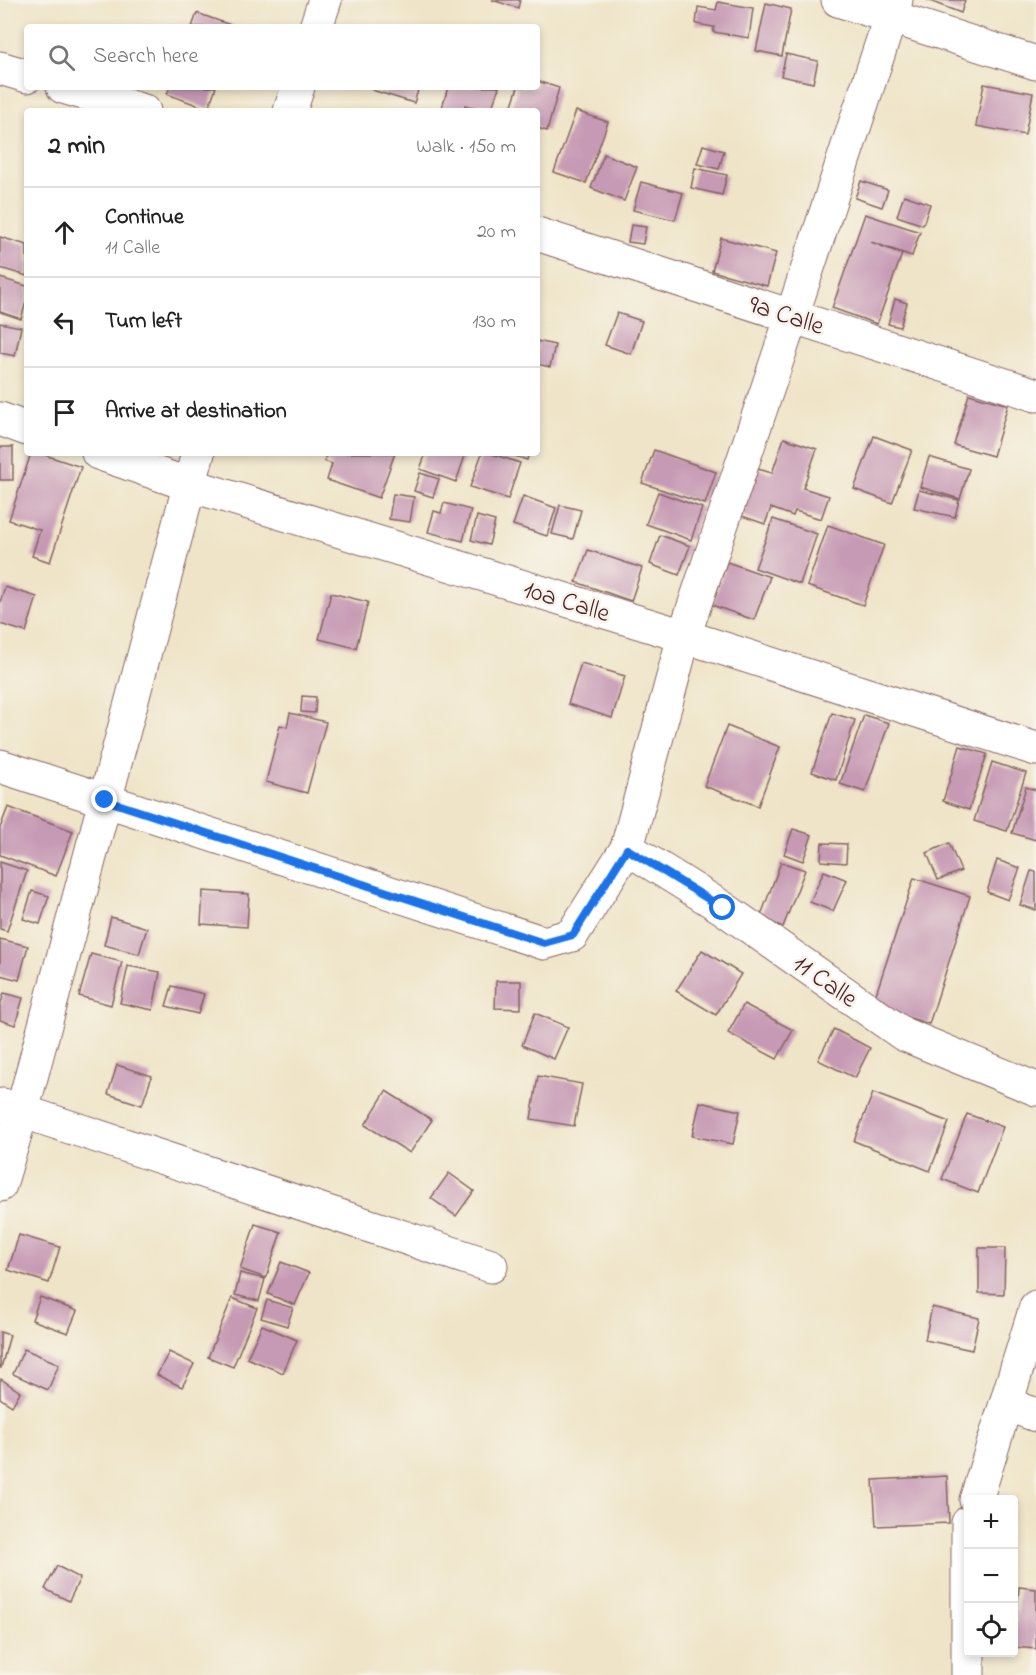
<!DOCTYPE html>
<html lang="en">
<head>
<meta charset="utf-8">
<style>
	:root { --surface:#fff; --page:#f2f2f2; --text:#222; --muted:#767676; --line:#e0e0e0 }
	body { margin:0; font-family:"Indie Flower",sans-serif; background:var(--page); color:var(--text) }
	.controls { position:absolute; right:18px; bottom:18px; display:grid; overflow:hidden; border-radius:6px; box-shadow:0 3px 9px #0003 }
	.controls button { width:54px; height:54px; display:grid; place-items:center; padding:0; border:0; border-bottom:2px solid var(--line); background:var(--surface); color:var(--text); font:30px sans-serif }
	.stop { position:absolute; width:18px; height:18px; margin:-14px; border:4px solid #1a73e8; border-radius:50%; background:#fff }
	.stop.end { background:#1a73e8; border-color:#fff; box-shadow:0 2px 6px #0008 }
	.list { margin:0; padding:0; list-style:none }
	h2 { display:flex; justify-content:space-between; align-items:center; height:78px; margin:0; padding:0 24px; font-size:26px }
	h2 small { font-size:20px; font-weight:400; color:var(--muted) }
	.list li { display:grid; grid-template-columns:39px 1fr auto; gap:18px; align-items:center; box-sizing:border-box; height:90px; padding:0 24px; border-top:2px solid var(--line) }
	.list b { display:block; font-size:22px; white-space:nowrap }
	.list p { margin:0; font-size:20px; white-space:nowrap; color:var(--muted) }
	.list em { font-size:20px; font-style:normal; color:var(--muted) }
	.icon { flex:none; width:33px; height:33px; fill:none; stroke:currentColor; stroke-width:2; stroke-linecap:round; stroke-linejoin:round }
	.map { position:relative; flex:none; width:1036px; height:1675px; overflow:hidden }
	.search { position:absolute; background:var(--surface); box-shadow:0 3px 9px #0003; left:24px; top:24px; width:516px; height:66px; display:flex; align-items:center; gap:15px; box-sizing:border-box; padding:0 21px; border-radius:6px; color:var(--muted); font-size:22px }
	.panel { position:absolute; background:var(--surface); box-shadow:0 3px 9px #0003; left:24px; top:108px; width:516px; height:348px; border-radius:6px }
	.map>svg:first-child { display:block }
	.building { fill:#c699b4 }
	.lines { fill:none; stroke-linecap:round; stroke-linejoin:round }
	.street-casing { stroke:#846462; stroke-width:35 }
	.street { stroke:#fff; stroke-width:33 }
	.route { stroke:#1a73e8; stroke-width:8 }
	.labels { text-anchor:middle; stroke-width:5; stroke-linejoin:round; paint-order:stroke }
	.street-label { font-size:26px; fill:#4a1f2b; stroke:#f7f3e8 }
</style>
</head>
<body>
<div class="map">
<svg width="1036" height="1675" viewBox="0 0 1036 1675">
	<rect width="100%" height="100%" fill="#f7f3e8"/>
	<filter id="ink" filterUnits="userSpaceOnUse"><feTurbulence type="fractalNoise" baseFrequency=".0167" numOctaves="2"/><feDisplacementMap in="SourceGraphic" scale="12" xChannelSelector="R" yChannelSelector="G"/><feConvolveMatrix kernelMatrix="1 2 1 2 8 2 1 2 1" color-interpolation-filters="sRGB"/></filter>
	<filter id="wash" filterUnits="userSpaceOnUse"><feTurbulence type="fractalNoise" baseFrequency=".008" numOctaves="4" result="noise"/><feDisplacementMap in="SourceGraphic" scale="24" xChannelSelector="R" yChannelSelector="G"/><feGaussianBlur stdDeviation="1.35" result="paint"/><feColorMatrix in="noise" values="0 0 0 0 0 0 0 0 0 0 0 0 0 0 0 0 0 1.4 0 .05"/><feComposite in="paint" operator="in"/></filter>
	<g filter="url(#wash)">
		<rect width="100%" height="100%" fill="#efe4c7"/>
		<g id="blocks">
			<!-- building -->
			<g class="building">
				<polygon points="492,0 520,0 518,8"/>
				<polygon points="927,0 965,0 961,13"/>
				<polygon points="718,2 753,8 749,38 713,32 714,27 696,24 698,7 716,10"/>
				<polygon points="766,3 791,9 782,56 756,51"/>
				<polygon points="197,13 236,27 192,27"/>
				<polygon points="786,54 818,61 813,83 781,76"/>
				<polygon points="537,81 559,88 547,131 537,128 537,111 510,111 518,87 537,87"/>
				<polygon points="984,84 1033,93 1025,135 976,126"/>
				<polygon points="170,87 216,87 208,109 167,94"/>
				<polygon points="373,87 419,87 414,103 372,90"/>
				<polygon points="448,87 499,87 491,111 486,111 465,105 463,111 441,111"/>
				<polygon points="576,111 608,122 586,183 554,172"/>
				<polygon points="703,145 724,151 719,169 697,164"/>
				<polygon points="604,154 637,167 624,201 591,188"/>
				<polygon points="695,168 727,175 722,195 691,188"/>
				<polygon points="861,181 888,190 882,207 855,198"/>
				<polygon points="641,182 683,193 675,220 633,210"/>
				<polygon points="904,195 930,204 923,225 897,216"/>
				<polygon points="865,214 920,232 912,256 871,242 902,254 877,324 832,308"/>
				<polygon points="631,225 646,227 643,244 628,242"/>
				<polygon points="0,237 27,245 27,276 0,268"/>
				<polygon points="721,238 776,253 767,286 712,271"/>
				<polygon points="0,278 27,286 27,299 21,319 0,312"/>
				<polygon points="895,299 907,303 900,327 888,324"/>
				<polygon points="617,313 642,321 631,354 605,345"/>
				<polygon points="0,323 21,327 15,356 0,353"/>
				<polygon points="537,341 555,345 550,367 537,364"/>
				<polygon points="969,394 1008,405 993,456 954,445"/>
				<polygon points="874,436 912,450 892,503 854,489"/>
				<polygon points="784,438 817,449 803,488 829,496 821,519 795,511 793,516 771,508 765,524 742,516 758,469 772,473"/>
				<rect x="0" y="447" width="13" height="33"/>
				<polygon points="654,450 716,472 705,504 642,483"/>
				<polygon points="31,453 39,453 81,467 50,562 32,556 40,530 9,520"/>
				<polygon points="327,453 395,453 379,498 327,480 332,464 324,461"/>
				<polygon points="426,453 466,453 456,482 420,469"/>
				<polygon points="482,453 489,453 520,463 508,499 470,487"/>
				<polygon points="506,453 529,453 527,460"/>
				<polygon points="929,457 969,469 960,499 920,487"/>
				<polygon points="420,473 439,479 433,497 414,491"/>
				<polygon points="919,490 959,500 955,517 914,508"/>
				<polygon points="658,492 702,508 691,540 646,524"/>
				<polygon points="393,494 414,497 410,522 389,519"/>
				<polygon points="523,496 556,508 547,536 513,525"/>
				<polygon points="444,503 471,510 463,541 428,532 434,511 441,513"/>
				<polygon points="560,505 581,510 573,539 552,534"/>
				<polygon points="477,516 495,521 489,545 471,540"/>
				<polygon points="773,519 817,534 800,584 755,568"/>
				<polygon points="828,525 884,545 863,605 807,586"/>
				<polygon points="660,535 690,546 679,575 650,564"/>
				<polygon points="588,550 642,568 631,601 576,582"/>
				<polygon points="727,562 770,577 754,620 712,605"/>
				<polygon points="5,587 37,597 26,632 0,624 0,602"/>
				<polygon points="331,593 368,602 356,648 319,639"/>
				<polygon points="581,663 625,676 612,718 568,704"/>
				<polygon points="302,696 316,697 315,713 301,712"/>
				<polygon points="290,713 326,722 307,793 266,782 280,725 287,727"/>
				<polygon points="832,713 855,720 836,780 812,772"/>
				<polygon points="864,715 889,723 865,792 840,784"/>
				<polygon points="727,726 780,747 758,806 704,786"/>
				<polygon points="960,746 987,754 969,810 943,801"/>
				<polygon points="992,762 1026,773 1007,831 974,821"/>
				<polygon points="1026,787 1036,790 1036,840 1012,833"/>
				<polygon points="8,807 73,831 56,876 0,855 0,828"/>
				<polygon points="793,829 812,835 803,861 784,854"/>
				<polygon points="822,843 847,844 846,863 821,861"/>
				<polygon points="949,843 961,871 938,880 927,853"/>
				<polygon points="997,860 1020,868 1008,900 987,892"/>
				<polygon points="0,862 27,871 7,931 0,929"/>
				<polygon points="781,862 805,870 783,927 760,918"/>
				<polygon points="824,871 847,880 833,911 810,902"/>
				<polygon points="1031,871 1036,872 1036,910 1020,905"/>
				<polygon points="914,878 970,896 929,1024 872,1006"/>
				<polygon points="32,891 49,896 40,924 23,919"/>
				<polygon points="203,891 249,894 247,927 201,924"/>
				<polygon points="111,917 147,928 139,954 104,945"/>
				<polygon points="0,939 28,946 19,980 0,975"/>
				<polygon points="702,950 741,974 716,1015 676,991"/>
				<polygon points="91,954 122,962 111,1005 79,996"/>
				<polygon points="128,966 160,972 153,1010 120,1003"/>
				<polygon points="496,981 521,981 521,1009 495,1008"/>
				<polygon points="172,986 204,994 198,1014 166,1006"/>
				<polygon points="4,993 23,998 15,1025 0,1020 0,1006"/>
				<polygon points="744,1004 793,1030 777,1059 728,1033"/>
				<polygon points="535,1013 568,1027 554,1059 522,1045"/>
				<polygon points="834,1029 870,1048 855,1078 818,1060"/>
				<polygon points="117,1065 152,1076 142,1105 108,1094"/>
				<polygon points="538,1076 582,1084 574,1126 531,1119"/>
				<polygon points="386,1091 432,1120 410,1153 365,1125"/>
				<polygon points="873,1093 949,1122 930,1171 854,1141"/>
				<polygon points="700,1102 740,1111 733,1144 692,1136"/>
				<polygon points="967,1114 1003,1127 978,1193 942,1179"/>
				<polygon points="449,1173 474,1191 456,1216 431,1198"/>
				<polygon points="255,1224 281,1232 266,1278 240,1269"/>
				<polygon points="19,1235 60,1247 49,1283 8,1270"/>
				<polygon points="979,1248 1005,1248 1004,1294 979,1293"/>
				<polygon points="281,1262 309,1273 295,1305 268,1294"/>
				<polygon points="240,1273 265,1279 259,1301 235,1295"/>
				<polygon points="40,1297 77,1311 68,1333 32,1320"/>
				<polygon points="232,1298 257,1308 233,1367 208,1357"/>
				<polygon points="267,1300 293,1308 287,1326 261,1318"/>
				<polygon points="932,1307 979,1318 972,1350 925,1340"/>
				<polygon points="262,1325 297,1340 283,1373 247,1358"/>
				<polygon points="0,1332 10,1335 1,1368 0,1368"/>
				<polygon points="24,1349 59,1364 48,1390 13,1374"/>
				<polygon points="169,1352 194,1364 182,1387 157,1375"/>
				<polygon points="1,1379 20,1392 12,1406 0,1398 0,1382"/>
				<polygon points="947,1476 949,1523 876,1526 873,1480"/>
				<polygon points="57,1566 80,1578 69,1601 45,1589"/>
				<polygon points="1019,1587 1036,1589 1036,1649 1014,1647"/>
			</g>
		</g>
	</g>
	<g filter="url(#ink)">
		<use href="#blocks" fill-opacity="0" stroke="#846462" stroke-width="1.5"/>
		<g class="lines">
			<!-- street casing -->
			<g class="street-casing">
				<g id="street">
					<polyline points="838,0 1036,63"/>
					<polyline points="316,27 325,0"/>
					<polyline points="0,68 27,76"/>
					<polyline points="63,87 144,111"/>
					<polyline points="290,111 298,87"/>
					<polyline points="537,234 1036,395"/>
					<polyline points="0,419 27,429"/>
					<polyline points="98,453 190,485 684,636 1036,749"/>
					<polyline points="0,766 544,943 572,935 627,848 684,636 792,316 896,0"/>
					<polyline points="627,848 723,908 903,1034 1036,1089"/>
					<polyline points="3,1105 491,1266"/>
					<polyline points="0,1185 22,1111 198,453"/>
					<polyline points="1006,1404 1036,1415"/>
					<polyline points="976,1500 1036,1307"/>
					<polyline points="968,1675 968,1523"/>
				</g>
			</g>
			<!-- street -->
			<use href="#street" class="street"/>
		</g>
	</g>
	<g class="lines" filter="url(#ink)">
		<!-- route -->
		<polyline class="route" points="105,800 544,943 573,935 627,849 723,908"/>
	</g>
	<g class="labels">
		<!-- street labels -->
		<g class="street-label">
			<text transform="translate(787 314) rotate(18)" y="9">9a Calle</text>
			<text transform="translate(567 600) rotate(17)" y="9">10a Calle</text>
			<text transform="translate(826 980) rotate(35)" y="9">11 Calle</text>
		</g>
	</g>
</svg>
<div class="controls">
<button>+</button>
<button>−</button>
<button><svg class="icon" aria-label="locate" viewBox="0 0 24 24"><circle cx="12" cy="12" r="6"/><path d="M12 2v4M12 18v4M2 12h4M18 12h4"/></svg></button>
</div>
<div class="stop" style="left:723px;top:908px"></div>
<div class="stop end" style="left:105px;top:800px"></div>
<div class="search"><svg class="icon" aria-label="search" viewBox="0 0 24 24"><circle cx="10" cy="10" r="6"/><path d="M15 15l6 6"/></svg>Search here</div>
<section class="panel">
<h2>2 min<small>Walk · 150 m</small></h2>
<ul class="list">
<li><svg class="icon" aria-label="ahead" viewBox="0 0 24 24"><path d="M12 20V5M6 11l6-6 6 6"/></svg><div><b>Continue</b><p>11 Calle</p></div><em>20 m</em></li>
<li><svg class="icon" aria-label="left" viewBox="0 0 24 24"><path d="M17 20v-9H6M10 6l-5 5 5 5"/></svg><div><b>Turn left</b></div><em>130 m</em></li>
<li><svg class="icon" aria-label="arrive" viewBox="0 0 24 24"><path d="M6 21V4h12l-3 4 3 4H6"/></svg><div><b>Arrive at destination</b></div></li>
</ul>
</section>
</div>
</body>
</html>
